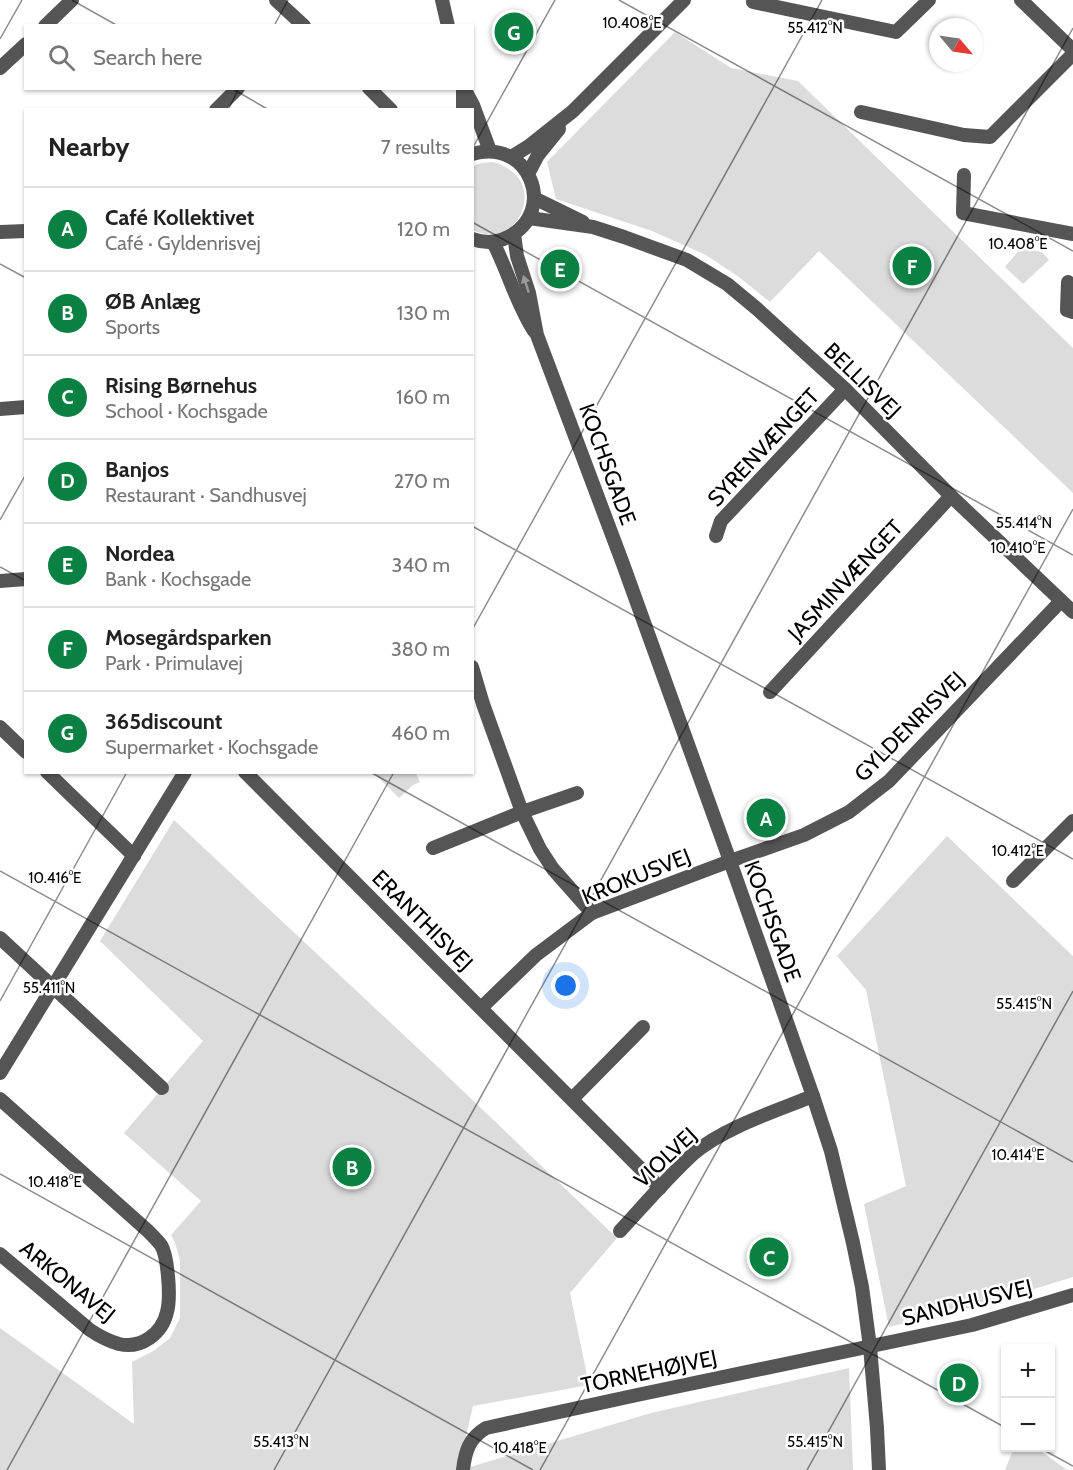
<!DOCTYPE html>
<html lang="en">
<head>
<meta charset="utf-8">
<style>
	:root { --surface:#fff; --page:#f2f2f2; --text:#222; --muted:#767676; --line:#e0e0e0; --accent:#0b8043 }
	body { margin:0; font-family:Cabin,sans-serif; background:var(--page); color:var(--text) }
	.controls { position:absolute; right:18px; bottom:18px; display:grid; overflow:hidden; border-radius:0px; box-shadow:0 2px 4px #0004 }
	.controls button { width:54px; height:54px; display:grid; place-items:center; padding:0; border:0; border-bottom:2px solid var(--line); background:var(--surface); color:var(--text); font:30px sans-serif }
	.compass { position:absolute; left:929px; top:18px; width:54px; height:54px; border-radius:50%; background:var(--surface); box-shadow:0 2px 4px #0004; rotate:119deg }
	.you { position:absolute; left:566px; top:986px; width:21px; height:21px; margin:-15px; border:4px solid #fff; border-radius:50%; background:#1a73e8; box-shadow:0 0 0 9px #1a73e833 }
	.badge { display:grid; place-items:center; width:39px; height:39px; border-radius:50%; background:var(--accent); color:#fff; font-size:20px; font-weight:700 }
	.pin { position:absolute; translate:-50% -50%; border:3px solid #fff; box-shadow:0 2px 6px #0006 }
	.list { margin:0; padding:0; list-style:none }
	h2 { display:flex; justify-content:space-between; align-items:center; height:78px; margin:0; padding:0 24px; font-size:26px }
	h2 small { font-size:20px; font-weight:400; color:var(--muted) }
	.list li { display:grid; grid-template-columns:39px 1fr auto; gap:18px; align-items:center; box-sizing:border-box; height:84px; padding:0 24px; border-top:2px solid var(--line) }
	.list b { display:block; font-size:22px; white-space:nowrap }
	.list p { margin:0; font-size:20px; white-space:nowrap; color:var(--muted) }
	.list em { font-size:20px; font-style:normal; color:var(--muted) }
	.icon { flex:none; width:33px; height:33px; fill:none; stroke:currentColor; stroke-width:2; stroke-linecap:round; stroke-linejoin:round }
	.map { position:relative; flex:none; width:1073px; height:1470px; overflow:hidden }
	.search { position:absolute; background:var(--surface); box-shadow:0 2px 4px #0004; left:24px; top:24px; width:450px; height:66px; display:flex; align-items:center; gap:15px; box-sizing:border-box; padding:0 21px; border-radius:0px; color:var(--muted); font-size:22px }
	.panel { position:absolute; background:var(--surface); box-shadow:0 2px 4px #0004; left:24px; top:108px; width:450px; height:666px; border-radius:0px }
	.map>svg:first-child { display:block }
	.green { fill:#dcdcdc }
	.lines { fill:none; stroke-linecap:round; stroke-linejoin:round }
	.minor { stroke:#555; stroke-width:14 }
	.oneway { fill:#999 }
	.ticks { fill:none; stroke:#000; stroke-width:1.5; stroke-opacity:0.45 }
	.labels { text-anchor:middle; stroke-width:5; stroke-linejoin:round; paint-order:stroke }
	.street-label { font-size:22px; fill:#000; stroke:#fff }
	.ticks-label { font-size:15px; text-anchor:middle; fill:#000; stroke:#fff; stroke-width:5; stroke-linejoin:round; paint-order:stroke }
</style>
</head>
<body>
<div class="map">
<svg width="1073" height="1470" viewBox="0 0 1073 1470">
	<rect width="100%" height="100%" fill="#fff"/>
	<!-- green -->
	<g class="green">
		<polygon points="675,32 731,68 798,81 1073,348 1073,493 819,251 770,302 739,277 706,255 652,231 556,199 547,162"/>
		<path d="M 493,162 C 553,179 517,253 473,230 L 473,166 L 481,163 Z"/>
		<polygon points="1021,248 1042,252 1049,260 1023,284 1005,267"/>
		<polygon points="374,773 416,773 420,782 413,785 399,798"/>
		<polygon points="174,820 440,1069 617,1238 570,1293 589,1385 473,1406 458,1470 0,1470 0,1328 134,1424 132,1362 155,1350 170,1338 180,1318 180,1260 175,1243 171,1235 201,1201 124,1133 203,1041 100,941"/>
		<polygon points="947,836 1073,956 1073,1277 982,1305 889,1327 864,1204 906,1186 866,990 837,956"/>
		<polygon points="849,1368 853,1470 460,1470 651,1413"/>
		<polygon points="1014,1448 1039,1448 1038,1449 1067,1470 1005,1470"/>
	</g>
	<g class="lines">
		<!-- minor -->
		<g class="minor">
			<polyline points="276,0 304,26"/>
			<polyline points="442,0 448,26"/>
			<polyline points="1021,0 1073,50"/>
			<polyline points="753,2 896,32 929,0"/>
			<polyline points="45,26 72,0"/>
			<polyline points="0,68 26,44"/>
			<polyline points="369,88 391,110"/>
			<polyline points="463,88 463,110"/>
			<polyline points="464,88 473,105 490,151"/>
			<polyline points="216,110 238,88"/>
			<polyline points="861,112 964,135 990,137 1073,54"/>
			<path d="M 472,154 C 530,137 558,212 508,237 C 497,243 484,243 472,239"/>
			<polyline points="511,157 529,146 573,111 684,0"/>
			<polyline points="528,174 538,155 559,129"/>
			<polyline points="964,175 963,213 1073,234"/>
			<polyline points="534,198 583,222"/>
			<polyline points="529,218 593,227 624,237 687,260 727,284 756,308 845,389 951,496 1073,612"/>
			<polyline points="0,232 26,231"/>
			<polyline points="514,234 517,256 529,293 537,335 623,564 730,861 813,1096 831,1151 853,1243 862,1287 870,1347 877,1428 879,1470"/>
			<path d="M 493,242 C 508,271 516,303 534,331"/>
			<polyline points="1068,282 1067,310 1073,312"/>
			<polyline points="0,409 26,407"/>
			<polyline points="716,536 721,521 845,389"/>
			<polyline points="0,581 26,579"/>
			<polyline points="472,667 483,704 522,812 540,849 553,869 592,913"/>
			<polyline points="770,692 951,496"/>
			<polyline points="0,727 26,752"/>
			<polyline points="47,772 134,856"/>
			<polyline points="245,772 660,1188"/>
			<polyline points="433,848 522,812 577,793"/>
			<polyline points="1013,881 1073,821"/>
			<polyline points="0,938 162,1088"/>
			<polyline points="481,1008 536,955 592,913 730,861 804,835 849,812 889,781 1061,601"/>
			<polyline points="0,1073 185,772"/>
			<path d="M 0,1099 L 148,1231 C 152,1235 157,1240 161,1245 C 166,1253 167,1266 168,1276 C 169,1287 170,1301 167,1312 C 162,1334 141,1349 119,1344 C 108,1341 99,1336 90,1330 L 0,1254"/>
			<polyline points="572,1099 643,1027"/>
			<path d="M 620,1231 C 644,1205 667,1178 693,1154 C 723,1128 776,1111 813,1096"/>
			<path d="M 463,1470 C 465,1452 469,1438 486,1428 L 637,1395 L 972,1325 L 1073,1295"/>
		</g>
	</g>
	<!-- one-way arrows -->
	<defs><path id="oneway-solid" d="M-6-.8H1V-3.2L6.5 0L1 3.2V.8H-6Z" transform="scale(1.5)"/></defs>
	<use class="oneway" href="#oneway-solid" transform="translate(526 284) rotate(-108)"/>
	<!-- ticks -->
	<path class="ticks" d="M 72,0 L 118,26M 619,0 L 1073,251M 274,26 L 288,0M 0,39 L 22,0M 231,88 L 269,110M 228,110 L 239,88M 472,149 L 555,0M 472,222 L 1073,555M 0,264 L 26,278M 0,520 L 26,474M 472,526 L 1073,859M 0,567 L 26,581M 472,630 L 822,0M 370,772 L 1073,1162M 0,871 L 1006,1428M 0,1001 L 127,772M 0,1174 L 533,1470M 1040,1448 L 1073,1466M 7,1470 L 394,772M 274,1470 L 1073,28M 540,1470 L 1073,509M 807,1470 L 1073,991"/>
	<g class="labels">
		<!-- street labels -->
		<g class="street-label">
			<text transform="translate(863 380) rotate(44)" y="8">BELLISVEJ</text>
			<text transform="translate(763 447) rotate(-47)" y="8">SYRENVÆNGET</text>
			<text transform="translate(608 464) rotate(70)" y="8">KOCHSGADE</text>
			<text transform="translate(845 580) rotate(-47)" y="8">JASMINVÆNGET</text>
			<text transform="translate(909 726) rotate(-45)" y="8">GYLDENRISVEJ</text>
			<text transform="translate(636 876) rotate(-22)" y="8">KROKUSVEJ</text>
			<text transform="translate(423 920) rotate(45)" y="8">ERANTHISVEJ</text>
			<text transform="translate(773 921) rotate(70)" y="8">KOCHSGADE</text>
			<text transform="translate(665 1157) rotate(-43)" y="8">VIOLVEJ</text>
			<text transform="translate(68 1281) rotate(39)" y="8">ARKONAVEJ</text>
			<text transform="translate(967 1302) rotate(-14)" y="8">SANDHUSVEJ</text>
			<text transform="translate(649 1371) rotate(-12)" y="8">TORNEHØJVEJ</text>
		</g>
	</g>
	<g class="ticks-label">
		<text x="632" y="28">10.408°E</text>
		<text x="815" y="33">55.412°N</text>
		<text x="1018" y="249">10.408°E</text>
		<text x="1024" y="528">55.414°N</text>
		<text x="1018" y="553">10.410°E</text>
		<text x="1018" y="856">10.412°E</text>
		<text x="55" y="883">10.416°E</text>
		<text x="49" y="993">55.411°N</text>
		<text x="1024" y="1009">55.415°N</text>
		<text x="1018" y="1160">10.414°E</text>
		<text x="55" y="1187">10.418°E</text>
		<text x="281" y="1447">55.413°N</text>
		<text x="815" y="1447">55.415°N</text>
		<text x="520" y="1453">10.418°E</text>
	</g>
</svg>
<div class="controls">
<button>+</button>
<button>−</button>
</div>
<svg class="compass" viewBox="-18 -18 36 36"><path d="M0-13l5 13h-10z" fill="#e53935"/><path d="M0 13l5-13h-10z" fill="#767676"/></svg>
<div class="you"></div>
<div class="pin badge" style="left:766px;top:818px">A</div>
<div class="pin badge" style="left:352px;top:1167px">B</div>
<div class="pin badge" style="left:769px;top:1257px">C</div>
<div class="pin badge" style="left:959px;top:1383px">D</div>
<div class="pin badge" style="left:560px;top:269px">E</div>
<div class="pin badge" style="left:912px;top:266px">F</div>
<div class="pin badge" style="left:514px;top:32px">G</div>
<div class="search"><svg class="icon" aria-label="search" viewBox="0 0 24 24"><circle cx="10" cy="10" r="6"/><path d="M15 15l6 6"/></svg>Search here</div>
<section class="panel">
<h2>Nearby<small>7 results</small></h2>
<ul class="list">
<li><span class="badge">A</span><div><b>Café Kollektivet</b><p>Café · Gyldenrisvej</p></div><em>120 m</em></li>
<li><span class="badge">B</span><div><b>ØB Anlæg</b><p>Sports</p></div><em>130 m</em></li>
<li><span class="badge">C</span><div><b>Rising Børnehus</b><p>School · Kochsgade</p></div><em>160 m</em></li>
<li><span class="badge">D</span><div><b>Banjos</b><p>Restaurant · Sandhusvej</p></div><em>270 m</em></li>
<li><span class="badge">E</span><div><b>Nordea</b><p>Bank · Kochsgade</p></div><em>340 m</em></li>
<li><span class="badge">F</span><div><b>Mosegårdsparken</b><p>Park · Primulavej</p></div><em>380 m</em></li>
<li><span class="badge">G</span><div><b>365discount</b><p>Supermarket · Kochsgade</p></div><em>460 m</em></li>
</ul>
</section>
</div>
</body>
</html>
